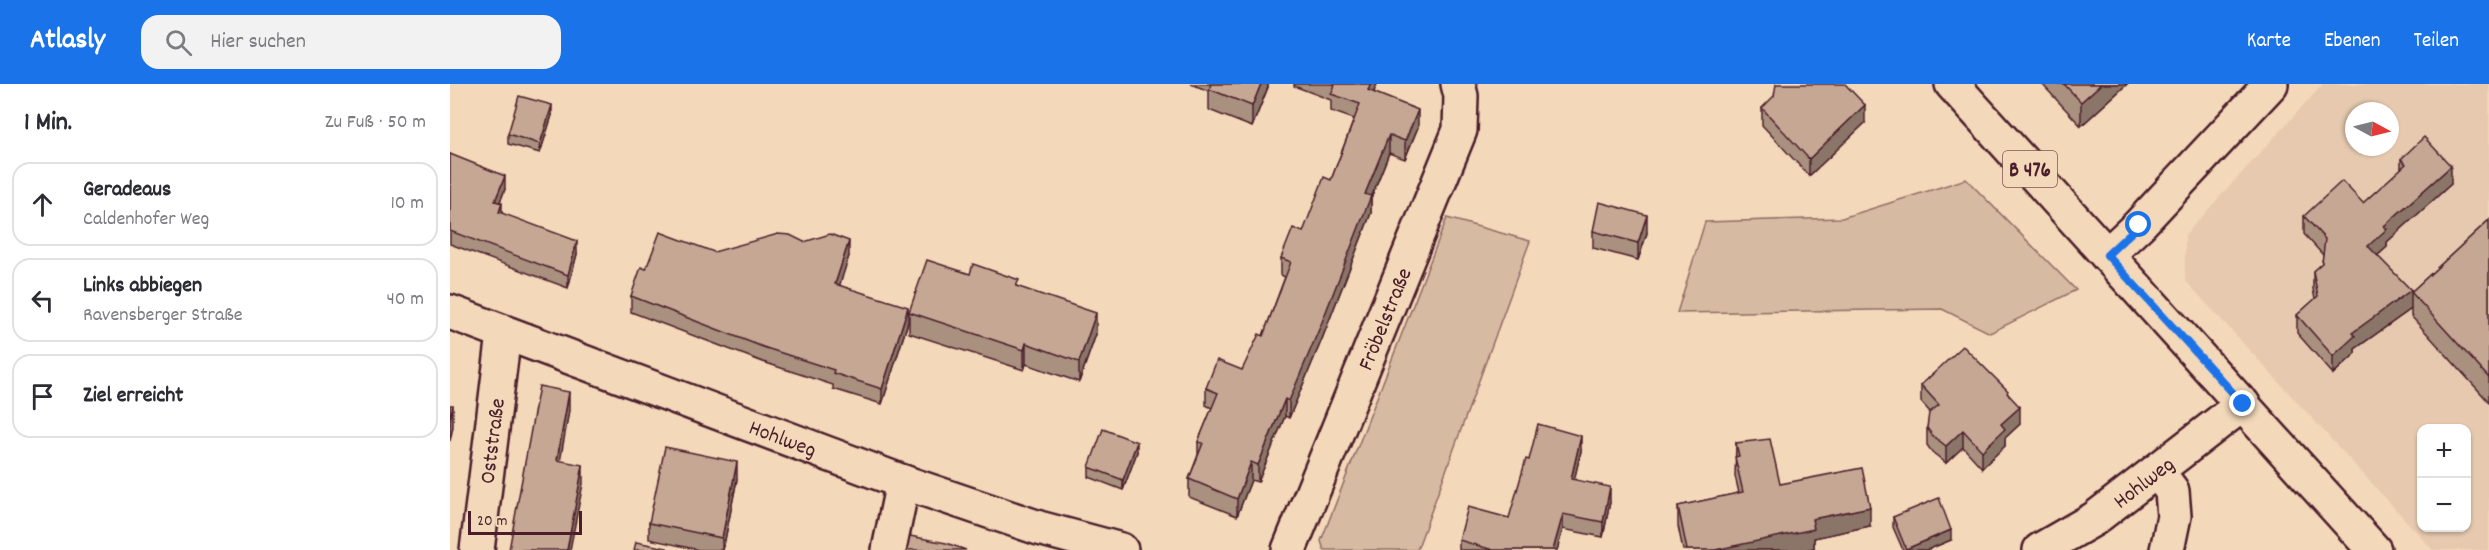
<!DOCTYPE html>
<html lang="de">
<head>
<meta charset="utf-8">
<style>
	:root { --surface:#fff; --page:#f2f2f3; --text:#2b2b33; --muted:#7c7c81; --line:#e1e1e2; --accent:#1a73e8 }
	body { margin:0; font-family:Dekko,sans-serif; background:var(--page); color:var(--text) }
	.controls { position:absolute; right:18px; bottom:18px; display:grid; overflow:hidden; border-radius:12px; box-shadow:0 2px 4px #0004 }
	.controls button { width:54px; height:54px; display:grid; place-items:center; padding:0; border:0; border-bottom:2px solid var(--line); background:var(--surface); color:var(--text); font:30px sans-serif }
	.compass { position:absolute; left:1895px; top:18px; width:54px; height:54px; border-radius:50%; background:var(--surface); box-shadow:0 2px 4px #0004; rotate:97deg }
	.scale { position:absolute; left:18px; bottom:15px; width:114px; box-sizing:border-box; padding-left:6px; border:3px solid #4a1f2b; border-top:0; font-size:16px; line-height:21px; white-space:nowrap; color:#4a1f2b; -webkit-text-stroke:4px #f3d8ba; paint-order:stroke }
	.stop { position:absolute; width:18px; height:18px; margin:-14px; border:4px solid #1a73e8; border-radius:50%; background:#fff }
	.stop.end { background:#1a73e8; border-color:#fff; box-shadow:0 2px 6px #0008 }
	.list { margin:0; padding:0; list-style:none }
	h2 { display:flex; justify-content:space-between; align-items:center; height:78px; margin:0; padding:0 24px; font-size:26px }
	h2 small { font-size:20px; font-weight:400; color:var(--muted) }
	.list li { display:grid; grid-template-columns:39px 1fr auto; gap:18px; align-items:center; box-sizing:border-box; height:84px; margin:0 12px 12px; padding:0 12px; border:2px solid var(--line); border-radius:18px }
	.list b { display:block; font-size:22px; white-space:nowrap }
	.list p { margin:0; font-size:20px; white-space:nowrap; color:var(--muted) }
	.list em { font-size:20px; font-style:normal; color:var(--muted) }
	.icon { flex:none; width:33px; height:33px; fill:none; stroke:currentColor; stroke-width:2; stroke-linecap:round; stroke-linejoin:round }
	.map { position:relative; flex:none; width:2039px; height:466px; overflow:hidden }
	header { display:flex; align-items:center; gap:36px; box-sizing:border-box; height:84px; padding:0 30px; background:var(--accent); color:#fff }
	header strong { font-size:28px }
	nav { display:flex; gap:33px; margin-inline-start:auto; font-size:21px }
	.search { width:420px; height:54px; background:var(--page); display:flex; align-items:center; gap:15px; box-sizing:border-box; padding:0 21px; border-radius:18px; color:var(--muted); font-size:22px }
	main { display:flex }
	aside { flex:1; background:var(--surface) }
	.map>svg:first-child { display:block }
	.built { fill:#e6c9af; fill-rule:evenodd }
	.green { fill:#d7baa2; stroke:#906c66; stroke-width:1.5 }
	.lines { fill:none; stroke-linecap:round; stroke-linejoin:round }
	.minor-casing { stroke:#4a1f2b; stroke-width:38 }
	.primary-casing { stroke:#4a1f2b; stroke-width:38 }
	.minor { stroke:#f3d8ba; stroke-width:33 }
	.primary { stroke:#f3d8ba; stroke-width:33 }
	.wall { fill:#aa907f; stroke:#4a1f2b; stroke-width:1.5 }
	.shaded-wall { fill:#8b7568; stroke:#4a1f2b; stroke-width:1.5 }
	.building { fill:#c6a794; stroke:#4a1f2b; stroke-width:1.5 }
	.route { stroke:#1a73e8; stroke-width:8 }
	.labels { text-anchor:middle; stroke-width:4.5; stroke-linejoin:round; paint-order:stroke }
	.shield { fill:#f3d8ba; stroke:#7d5656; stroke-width:1.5 }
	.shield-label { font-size:21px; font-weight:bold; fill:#4a1f2b }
	.street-label { font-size:22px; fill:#4a1f2b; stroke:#f3d8ba }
</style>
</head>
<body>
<header>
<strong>Atlasly</strong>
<div class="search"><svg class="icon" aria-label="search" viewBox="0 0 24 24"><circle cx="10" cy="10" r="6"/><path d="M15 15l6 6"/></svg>Hier suchen</div>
<nav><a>Karte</a><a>Ebenen</a><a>Teilen</a></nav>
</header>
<main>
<aside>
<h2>1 Min.<small>Zu Fuß · 50 m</small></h2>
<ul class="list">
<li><svg class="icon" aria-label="ahead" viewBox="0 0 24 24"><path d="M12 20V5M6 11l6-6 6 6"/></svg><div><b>Geradeaus</b><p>Caldenhofer Weg</p></div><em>10 m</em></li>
<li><svg class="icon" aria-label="left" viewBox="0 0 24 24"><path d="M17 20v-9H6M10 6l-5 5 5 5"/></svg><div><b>Links abbiegen</b><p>Ravensberger Straße</p></div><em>40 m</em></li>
<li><svg class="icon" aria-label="arrive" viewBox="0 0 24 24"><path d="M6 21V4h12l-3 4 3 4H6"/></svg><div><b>Ziel erreicht</b></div></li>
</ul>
</aside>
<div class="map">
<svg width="2039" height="466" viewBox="0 0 2039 466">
	<rect width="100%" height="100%" fill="#f3d8ba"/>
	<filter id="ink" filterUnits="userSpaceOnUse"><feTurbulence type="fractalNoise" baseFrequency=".0167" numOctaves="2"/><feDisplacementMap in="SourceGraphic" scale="12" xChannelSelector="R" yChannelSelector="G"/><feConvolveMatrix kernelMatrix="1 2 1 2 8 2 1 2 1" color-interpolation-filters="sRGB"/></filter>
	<g filter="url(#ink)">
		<!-- built -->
		<path class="built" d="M 1873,0 L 2039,0 L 2039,466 L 1983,466 L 1735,196 L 1735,151 ZM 1904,27 L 1940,27 L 1940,63 L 1904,63 ZM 1972,344 L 2016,344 L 2016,444 L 1972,444 Z"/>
		<!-- green -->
		<g class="green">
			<polygon points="1516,95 1626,206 1540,249 1492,225 1227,229 1255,138 1392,134"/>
			<polygon points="997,134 1080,157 967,466 874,466 871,457"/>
		</g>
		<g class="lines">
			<!-- minor casing -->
			<g class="minor-casing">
				<g id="minor">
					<polyline points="1657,171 1689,141 1821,0"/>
					<path id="s1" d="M 0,228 L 453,398 L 589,444 L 671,466"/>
					<polyline points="1707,387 1722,407 1724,432 1717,466"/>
					<path id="s2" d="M 27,466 L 54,250"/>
					<polyline points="439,466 453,398"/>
					<path id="s3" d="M 839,466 L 1010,46 L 1011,12 L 1008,0"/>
					<path id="s4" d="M 1590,466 L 1644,435 L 1793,320"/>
				</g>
			</g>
			<!-- primary casing -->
			<g class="primary-casing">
				<polyline id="primary" points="1502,0 1924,466"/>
			</g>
			<!-- minor -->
			<use href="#minor" class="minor"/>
			<!-- primary -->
			<use href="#primary" class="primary"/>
		</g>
		<!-- wall -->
		<g class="wall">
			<polygon points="741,0 818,0 818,3 802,43 759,26 759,7"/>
			<polygon points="844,0 927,0 924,8 968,43 955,75 939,69 921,114 921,129 872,255 839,334 835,332 808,398 801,396 787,432 739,413 739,395 748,371 748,358 762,324 756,321 756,304 792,286 813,252 835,193 831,191 831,174 853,148 881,96 904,35 881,27 881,16 844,2"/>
			<polygon points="1592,0 1677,0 1631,42"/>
			<polygon points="1312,24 1415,39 1359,92 1312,41"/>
			<polygon points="102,31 90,69 58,60 58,50"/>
			<polygon points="0,70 55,105 50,118 52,130 127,170 118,204 0,160"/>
			<polygon points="1951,75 2001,100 1937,158 1937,163 1927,172 1961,208 2039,136 2039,318 1961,232 1961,225 1905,265 1905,270 1883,290 1847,249 1847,231 1865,215 1863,205 1863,187 1872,179 1873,171 1854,150 1854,132 1913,119 1951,85"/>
			<polygon points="1143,147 1197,149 1188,176 1143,164"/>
			<polygon points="354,158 399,172 389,201 458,238 432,320 383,305 383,301 313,278 181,228 181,212 196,185 264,168"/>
			<polygon points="520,190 569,203 646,250 629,298 576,280 574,286 459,249 459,228"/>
			<polygon points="1471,301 1558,310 1570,340 1555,354 1555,362 1532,384 1513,363 1496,379 1482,368 1477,361 1477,344 1480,328 1471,318"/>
			<polygon points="1286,359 1330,400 1420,442 1364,454 1364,464 1354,466 1233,466 1228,442 1228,422 1289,409 1285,392"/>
			<polygon points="1131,367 1124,395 1160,418 1153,453 1113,445 1107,466 1009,466 1009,456 1059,434"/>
			<polygon points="687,368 673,406 639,393 639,383"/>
			<polygon points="287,395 273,466 249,466 199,455 199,439"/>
			<polygon points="1443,433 1501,456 1477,466 1453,466 1443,443"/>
		</g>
		<!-- shaded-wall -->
		<g class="shaded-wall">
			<polygon points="811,0 818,0 818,3 802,43 802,22"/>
			<polygon points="921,0 927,0 918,23 918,6"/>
			<polygon points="1651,0 1677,0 1631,42 1631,18"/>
			<polygon points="102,21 102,31 90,69 90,60"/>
			<polygon points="1415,21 1415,39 1359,92 1359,75"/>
			<polygon points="968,26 968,43 955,75 955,57"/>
			<polygon points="939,51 939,69 921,114 921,129 872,255 839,334 839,317 915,110"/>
			<polygon points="2001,82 2001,100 1937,158 1937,163 1918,180 1918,162 1934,142"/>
			<polygon points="55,92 55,105 45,130 45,117"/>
			<polygon points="52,119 52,132 49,128"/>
			<polygon points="1197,131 1197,149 1188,176 1188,159"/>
			<polygon points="127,157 127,170 118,204 118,191"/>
			<polygon points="399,157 399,172 385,216 385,200"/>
			<polygon points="1961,206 1961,225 1905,265 1905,270 1883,290 1883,272 1902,249"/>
			<polygon points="458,223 458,238 432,320 432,305"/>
			<polygon points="646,229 646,250 629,298 629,278"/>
			<polygon points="576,259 576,280 574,286 574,266"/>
			<polygon points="119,308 119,327 107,395 107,376"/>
			<polygon points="835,315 835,332 808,398 808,381"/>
			<polygon points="3,321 3,343 0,357 0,335"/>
			<polygon points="1570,323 1570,340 1555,354 1555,362 1532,384 1532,367 1551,340"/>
			<polygon points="1513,346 1513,363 1496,379 1496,362"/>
			<polygon points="1131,352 1131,367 1121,410 1121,395"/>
			<polygon points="687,358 687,368 673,406 673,396"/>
			<polygon points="287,378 287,395 273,466 272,466 272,454"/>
			<polygon points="801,378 801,396 787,432 787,415"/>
			<polygon points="133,381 133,400 120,466 117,466"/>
			<polygon points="1160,403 1160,418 1153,453 1153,438"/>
			<polygon points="1420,423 1420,442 1364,454 1364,464 1354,466 1265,466 1362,435"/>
			<polygon points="1113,430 1113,445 1107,466 1103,466"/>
			<polygon points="1501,446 1501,456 1477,466 1456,466 1456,465"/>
		</g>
		<!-- building -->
		<g class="building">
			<polygon points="761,0 811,0 802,22 759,5"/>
			<polygon points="883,0 921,0 918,6 968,26 955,57 939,51 915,110 921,112 872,238 839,317 835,315 808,381 801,378 787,415 739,395 753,359 748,358 768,309 756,304 767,276 792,286 809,250 813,252 841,178 831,174 843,144 853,148 874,93 881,96 910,20 881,10 885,1"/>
			<polygon points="1326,0 1395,0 1415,21 1359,75 1312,24 1324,12"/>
			<polygon points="1614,0 1651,0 1631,18"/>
			<polygon points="69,12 102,21 90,60 58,50"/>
			<polygon points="1974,53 2001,82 1934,142 1937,145 1918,162 1961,206 1902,249 1905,252 1883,272 1847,231 1868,212 1863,187 1872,179 1875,155 1854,132 1892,97 1913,119 1956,80 1951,75"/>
			<polygon points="0,70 55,92 45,117 52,119 49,128 127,157 118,191 0,147"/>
			<polygon points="1149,118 1197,131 1188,159 1143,147"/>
			<polygon points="2039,136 2039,294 1961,208"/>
			<polygon points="210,148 264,168 328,150 340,151 354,158 380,150 399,157 385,200 458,223 432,305 383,289 384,286 313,263 181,212 191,183 196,185"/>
			<polygon points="477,176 520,190 523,180 569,196 566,202 646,229 629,278 576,259 574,266 459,228"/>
			<polygon points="1513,262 1558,307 1557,309 1570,323 1551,340 1555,345 1532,367 1513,346 1496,362 1482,351 1477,344 1479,329 1489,321 1471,301"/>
			<polygon points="89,302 119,308 107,376 133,381 117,466 59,466"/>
			<polygon points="0,321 3,321 0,335"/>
			<polygon points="1088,340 1131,352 1121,395 1160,403 1153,438 1113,430 1103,466 1043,466 1009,456 1018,423 1059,434 1076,375 1079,376"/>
			<polygon points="653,345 687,358 673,396 639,383"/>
			<polygon points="1320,355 1330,400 1412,384 1420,423 1362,435 1364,445 1265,466 1237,466 1228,422 1293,408 1285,373 1289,372 1286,359"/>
			<polygon points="215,363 287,378 272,454 199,439"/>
			<polygon points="1489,414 1501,446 1456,465 1443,433"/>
			<polygon points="460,452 496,459 516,466 457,466"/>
			<polygon points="186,458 217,464 216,466 184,466"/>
		</g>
	</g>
	<g class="lines" filter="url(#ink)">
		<!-- route -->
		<polyline class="route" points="1689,141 1657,171 1793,320"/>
	</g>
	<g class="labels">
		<!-- shield labels -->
		<rect class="shield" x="1553" y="67" width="54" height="36" rx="4.5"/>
		<g class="shield-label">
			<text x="1580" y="92">B 476</text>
		</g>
		<!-- street labels -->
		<g class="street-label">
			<text dy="8" stroke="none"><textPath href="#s3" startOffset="250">Fröbelstraße</textPath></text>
			<text dy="8" stroke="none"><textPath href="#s1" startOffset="356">Hohlweg</textPath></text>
			<text dy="8" stroke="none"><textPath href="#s2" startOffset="110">Oststraße</textPath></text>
			<text dy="8" stroke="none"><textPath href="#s4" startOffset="124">Hohlweg</textPath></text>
		</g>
	</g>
</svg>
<div class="controls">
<button>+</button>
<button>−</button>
</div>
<svg class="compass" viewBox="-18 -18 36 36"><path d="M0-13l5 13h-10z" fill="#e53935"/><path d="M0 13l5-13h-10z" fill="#7c7c81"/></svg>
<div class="scale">20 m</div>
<div class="stop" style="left:1689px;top:141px"></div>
<div class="stop end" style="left:1793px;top:320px"></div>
</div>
</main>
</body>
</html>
